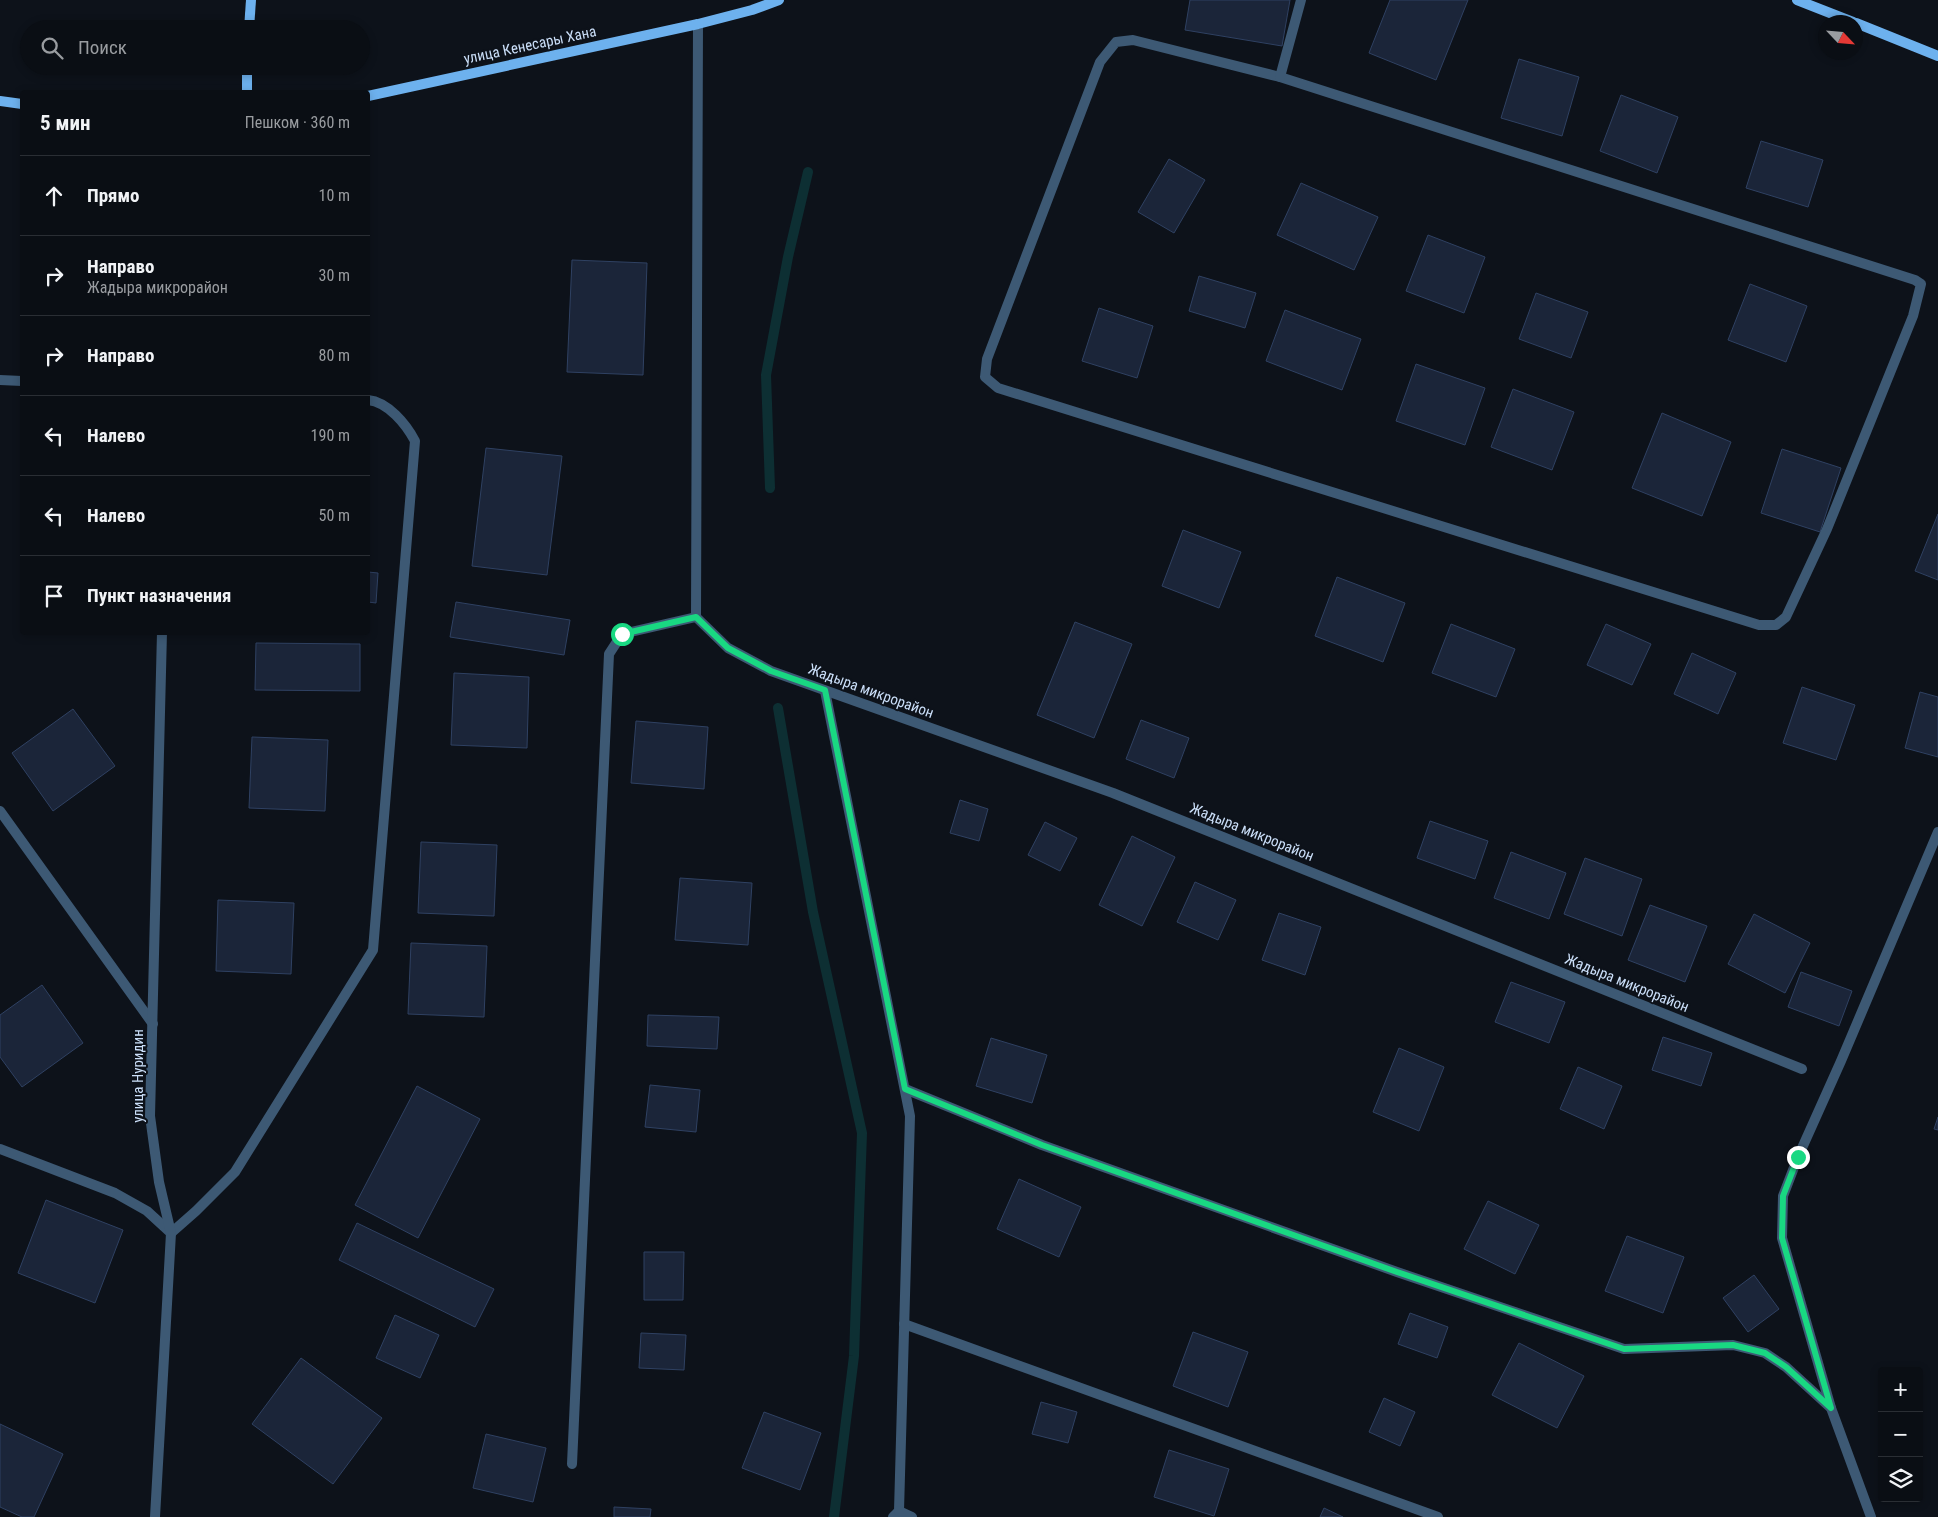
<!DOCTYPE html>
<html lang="ru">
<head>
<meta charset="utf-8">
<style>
	:root { --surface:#0a0e14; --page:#181c22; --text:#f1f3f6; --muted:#999ca0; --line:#2a2e34 }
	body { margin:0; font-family:"Roboto Condensed",sans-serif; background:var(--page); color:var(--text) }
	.controls { position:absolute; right:15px; bottom:15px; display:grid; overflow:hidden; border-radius:5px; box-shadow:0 2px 8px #0003 }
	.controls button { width:45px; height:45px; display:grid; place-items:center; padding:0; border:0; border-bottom:1px solid var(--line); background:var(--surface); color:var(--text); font:25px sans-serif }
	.compass { position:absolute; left:1818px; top:15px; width:45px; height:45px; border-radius:50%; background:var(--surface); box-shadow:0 2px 8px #0003; rotate:116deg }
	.stop { position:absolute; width:15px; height:15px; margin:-11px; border:4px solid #19d882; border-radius:50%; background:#fff }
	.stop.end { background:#19d882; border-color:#fff; box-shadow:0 1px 5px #0008 }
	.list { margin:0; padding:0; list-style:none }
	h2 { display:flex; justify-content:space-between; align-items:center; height:65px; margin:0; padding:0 20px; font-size:21px }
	h2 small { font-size:16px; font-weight:400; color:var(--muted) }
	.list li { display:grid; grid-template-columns:32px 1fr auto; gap:15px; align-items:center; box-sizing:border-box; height:80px; padding:0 20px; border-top:1px solid var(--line) }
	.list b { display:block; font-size:19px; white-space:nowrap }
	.list p { margin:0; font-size:16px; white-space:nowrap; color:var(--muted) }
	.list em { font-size:16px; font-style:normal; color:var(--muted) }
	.icon { flex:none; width:28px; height:28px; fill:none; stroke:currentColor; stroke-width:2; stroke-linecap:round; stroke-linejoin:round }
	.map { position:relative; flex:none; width:1938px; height:1517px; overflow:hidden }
	.search { position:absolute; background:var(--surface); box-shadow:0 2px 8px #0003; left:20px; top:20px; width:350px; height:55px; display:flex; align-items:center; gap:12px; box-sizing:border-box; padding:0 18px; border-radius:28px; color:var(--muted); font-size:19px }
	.panel { position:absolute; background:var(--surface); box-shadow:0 2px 8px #0003; left:20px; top:90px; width:350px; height:545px; border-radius:5px }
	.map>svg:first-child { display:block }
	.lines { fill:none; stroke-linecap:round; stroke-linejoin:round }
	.stream { stroke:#0d2f33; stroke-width:10 }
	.building { fill:#1b2539; stroke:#2f4162 }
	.lane { stroke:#3d5974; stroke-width:10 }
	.street { stroke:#3d5974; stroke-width:10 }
	.secondary { stroke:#6db1ee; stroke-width:10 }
	.route { stroke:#19d882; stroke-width:6 }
	.labels { text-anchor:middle; stroke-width:4; stroke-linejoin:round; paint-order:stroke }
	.street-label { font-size:15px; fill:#cbdff9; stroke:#0d121a }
</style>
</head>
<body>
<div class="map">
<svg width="1938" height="1517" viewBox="0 0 1938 1517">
	<rect width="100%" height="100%" fill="#0d121a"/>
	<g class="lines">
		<!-- stream -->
		<g class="stream">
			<polyline points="770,488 766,375 788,257 808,172"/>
			<polyline points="778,708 813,912 862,1133 854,1356 834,1517"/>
		</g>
	</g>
	<!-- building -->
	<g class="building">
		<polygon points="1190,0 1290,0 1282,46 1185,30"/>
		<polygon points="1390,0 1468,0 1436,80 1369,53"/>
		<polygon points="1519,59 1579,77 1562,136 1501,118"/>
		<polygon points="1621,95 1678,117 1657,173 1600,151"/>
		<polygon points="1761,141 1823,160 1808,207 1746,188"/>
		<polygon points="1169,159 1205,180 1174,233 1138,212"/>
		<polygon points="1301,183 1378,217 1354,270 1277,235"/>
		<polygon points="1428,235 1485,257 1464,313 1406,291"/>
		<polygon points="572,260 647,263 643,375 567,372"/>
		<polygon points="1199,276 1256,293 1245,328 1189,311"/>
		<polygon points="1750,284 1807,306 1786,362 1728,340"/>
		<polygon points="1536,293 1588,312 1571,358 1519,339"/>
		<polygon points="1099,308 1153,326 1137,378 1082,361"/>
		<polygon points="1285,310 1361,339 1342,390 1266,361"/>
		<polygon points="1416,364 1485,388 1465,445 1396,421"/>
		<polygon points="1513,389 1574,412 1552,470 1491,447"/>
		<polygon points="1662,413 1731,442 1702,516 1632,488"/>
		<polygon points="486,448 562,456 547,575 472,566"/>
		<polygon points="1782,449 1841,468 1820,532 1761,513"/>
		<polygon points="1938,514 1938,580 1915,571"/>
		<polygon points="1183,530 1241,552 1219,608 1162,586"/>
		<polygon points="368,572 378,573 376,603 368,602"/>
		<polygon points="1337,577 1405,603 1383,662 1315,636"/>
		<polygon points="456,602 570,620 564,655 450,637"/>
		<polygon points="1075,622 1132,644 1094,738 1037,715"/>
		<polygon points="1451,624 1515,649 1496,697 1432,673"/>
		<polygon points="1606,624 1651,644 1632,685 1587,665"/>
		<polygon points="256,643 360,644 360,691 255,690"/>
		<polygon points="1692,653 1736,673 1718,714 1674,694"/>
		<polygon points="454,673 529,677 527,748 451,745"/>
		<polygon points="1802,687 1855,705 1836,760 1783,743"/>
		<polygon points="1920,692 1938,697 1938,757 1905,748"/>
		<polygon points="73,709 115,766 53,811 12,753"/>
		<polygon points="1141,720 1189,738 1174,778 1126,759"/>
		<polygon points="636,721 708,727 704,789 631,783"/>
		<polygon points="252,737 328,740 325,811 249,808"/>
		<polygon points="960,800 988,809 979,841 950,833"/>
		<polygon points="1430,821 1488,841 1475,879 1417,858"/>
		<polygon points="1045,822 1077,838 1060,871 1028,855"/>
		<polygon points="1132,836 1175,857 1142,926 1099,905"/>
		<polygon points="421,842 497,845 494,916 418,913"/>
		<polygon points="1511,852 1566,873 1549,919 1494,898"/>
		<polygon points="1585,858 1642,879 1622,936 1564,914"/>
		<polygon points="680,878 752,883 748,945 675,940"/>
		<polygon points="1195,882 1236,900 1218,940 1177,922"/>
		<polygon points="218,900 294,903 291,974 216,971"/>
		<polygon points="1650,905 1707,926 1685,982 1628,960"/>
		<polygon points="1279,913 1321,927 1305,975 1262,960"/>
		<polygon points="1754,914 1810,943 1785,993 1728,964"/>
		<polygon points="411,943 487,946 484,1017 408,1014"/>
		<polygon points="1801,972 1852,991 1839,1026 1788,1007"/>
		<polygon points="1511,982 1565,1002 1549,1043 1495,1022"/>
		<polygon points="42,985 83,1043 22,1087 0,1057 0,1015"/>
		<polygon points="648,1015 719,1017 717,1049 647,1046"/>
		<polygon points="1663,1037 1712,1053 1701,1086 1652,1070"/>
		<polygon points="991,1038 1047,1055 1032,1103 976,1086"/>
		<polygon points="1399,1048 1444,1067 1419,1131 1373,1112"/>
		<polygon points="1578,1067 1622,1086 1604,1129 1560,1109"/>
		<polygon points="650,1085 700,1090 696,1132 645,1127"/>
		<polygon points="417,1086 480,1119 418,1238 355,1205"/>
		<polygon points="1938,1117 1938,1130 1934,1129"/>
		<polygon points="1019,1179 1081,1207 1059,1257 997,1229"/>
		<polygon points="46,1200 123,1230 95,1303 18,1273"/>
		<polygon points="1488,1201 1539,1225 1515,1274 1464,1249"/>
		<polygon points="357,1223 494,1289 475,1327 339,1260"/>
		<polygon points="1627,1236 1684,1257 1663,1313 1605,1291"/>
		<polygon points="644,1252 684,1252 683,1300 644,1300"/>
		<polygon points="1754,1275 1779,1309 1748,1332 1723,1298"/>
		<polygon points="1410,1313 1448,1327 1437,1358 1398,1344"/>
		<polygon points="395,1315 439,1335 420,1378 376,1358"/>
		<polygon points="1193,1332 1248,1352 1228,1407 1173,1386"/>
		<polygon points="641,1333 686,1335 684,1370 639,1368"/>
		<polygon points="1519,1343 1584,1376 1557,1428 1492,1395"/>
		<polygon points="301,1358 382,1418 333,1484 252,1424"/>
		<polygon points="1384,1398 1415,1412 1400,1446 1369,1432"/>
		<polygon points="1041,1402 1077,1412 1068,1443 1032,1434"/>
		<polygon points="764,1412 821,1433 800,1490 742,1468"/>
		<polygon points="0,1424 63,1454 34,1517 22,1517 0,1507"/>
		<polygon points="486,1434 546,1448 533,1502 473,1488"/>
		<polygon points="1169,1450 1229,1469 1214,1516 1154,1497"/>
		<polygon points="614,1507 651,1509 650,1517 614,1517"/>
		<polygon points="1324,1508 1343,1517 1320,1517"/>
	</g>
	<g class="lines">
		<!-- lane -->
		<g class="lane">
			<polyline points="0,811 153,1024"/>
			<polyline points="904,1324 1438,1517"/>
			<polyline points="572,1464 609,654 622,634 696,617"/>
		</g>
		<!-- street -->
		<g class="street">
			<polyline points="698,24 696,617 728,648 771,671 1113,793 1802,1069"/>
			<polygon points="1133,40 1280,77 1915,280 1921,284 1913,316 1827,529 1786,617 1776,625 1759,625 998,388 985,377 987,359 1100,62 1116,42"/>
			<polyline points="1280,77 1301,0"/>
			<polyline points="0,380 22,381"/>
			<polyline points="825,691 910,1116 899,1511 893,1517"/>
			<polyline points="905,1089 1042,1145 1397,1272 1624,1349 1733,1345 1765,1353 1786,1367 1831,1408 1871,1517"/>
			<polyline points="0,1149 115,1193 147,1211 171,1233"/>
			<path d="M 171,1233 L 196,1211 L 235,1172 L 373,950 L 415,441 C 406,424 388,402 368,400"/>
			<polyline points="1831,1408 1782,1238 1783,1196 1798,1157 1841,1061 1938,832"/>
			<polyline points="899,1511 912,1517"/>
			<polyline points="155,1517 171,1233 159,1182 150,1116 162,632"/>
		</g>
		<!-- secondary -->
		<g class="secondary">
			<polyline points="1797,0 1853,22"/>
			<polyline points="1856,23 1938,56"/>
			<polyline points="249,29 251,0"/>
			<polyline points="247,92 247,66"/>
			<polyline points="368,96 698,24 752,10 779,0"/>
			<polyline points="0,101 22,104"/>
		</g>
	</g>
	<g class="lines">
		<!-- route -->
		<polyline class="route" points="622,634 696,617 728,648 771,671 825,690 905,1089 1042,1145 1397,1272 1624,1349 1733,1345 1765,1353 1786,1367 1831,1408 1782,1238 1783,1196 1798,1157"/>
	</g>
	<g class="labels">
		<!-- street labels -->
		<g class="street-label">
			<text transform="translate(530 45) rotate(-12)" y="5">улица Кенесары Хана</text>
			<text transform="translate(871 691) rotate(20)" y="5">Жадыра микрорайон</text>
			<text transform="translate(1252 832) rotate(22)" y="5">Жадыра микрорайон</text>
			<text transform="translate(1627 983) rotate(22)" y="5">Жадыра микрорайон</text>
			<text transform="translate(138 1076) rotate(-90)" y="5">улица Нуридин</text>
		</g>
	</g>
</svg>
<div class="controls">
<button>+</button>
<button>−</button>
<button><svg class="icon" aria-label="layers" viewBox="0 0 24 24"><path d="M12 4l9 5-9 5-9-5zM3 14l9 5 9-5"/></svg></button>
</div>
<svg class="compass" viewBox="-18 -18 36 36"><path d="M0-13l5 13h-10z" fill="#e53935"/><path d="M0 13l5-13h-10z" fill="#999ca0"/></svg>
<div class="stop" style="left:622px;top:634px"></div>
<div class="stop end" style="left:1798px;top:1157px"></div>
<div class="search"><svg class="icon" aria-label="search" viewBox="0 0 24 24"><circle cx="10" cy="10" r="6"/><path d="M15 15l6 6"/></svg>Поиск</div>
<section class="panel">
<h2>5 мин<small>Пешком · 360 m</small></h2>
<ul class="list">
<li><svg class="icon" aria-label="ahead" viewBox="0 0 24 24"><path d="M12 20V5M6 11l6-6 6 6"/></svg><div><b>Прямо</b></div><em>10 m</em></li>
<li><svg class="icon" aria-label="right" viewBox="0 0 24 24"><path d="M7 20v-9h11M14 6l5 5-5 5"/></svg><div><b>Направо</b><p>Жадыра микрорайон</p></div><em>30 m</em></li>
<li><svg class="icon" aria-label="right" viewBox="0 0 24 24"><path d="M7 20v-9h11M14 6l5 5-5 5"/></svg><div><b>Направо</b></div><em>80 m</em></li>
<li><svg class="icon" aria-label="left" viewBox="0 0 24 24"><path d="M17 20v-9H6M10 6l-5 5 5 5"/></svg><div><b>Налево</b></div><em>190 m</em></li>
<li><svg class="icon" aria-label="left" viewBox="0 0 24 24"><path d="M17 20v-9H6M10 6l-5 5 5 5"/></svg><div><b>Налево</b></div><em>50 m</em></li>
<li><svg class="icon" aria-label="arrive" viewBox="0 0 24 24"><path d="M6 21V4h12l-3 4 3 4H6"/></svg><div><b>Пункт назначения</b></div></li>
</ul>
</section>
</div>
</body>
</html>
